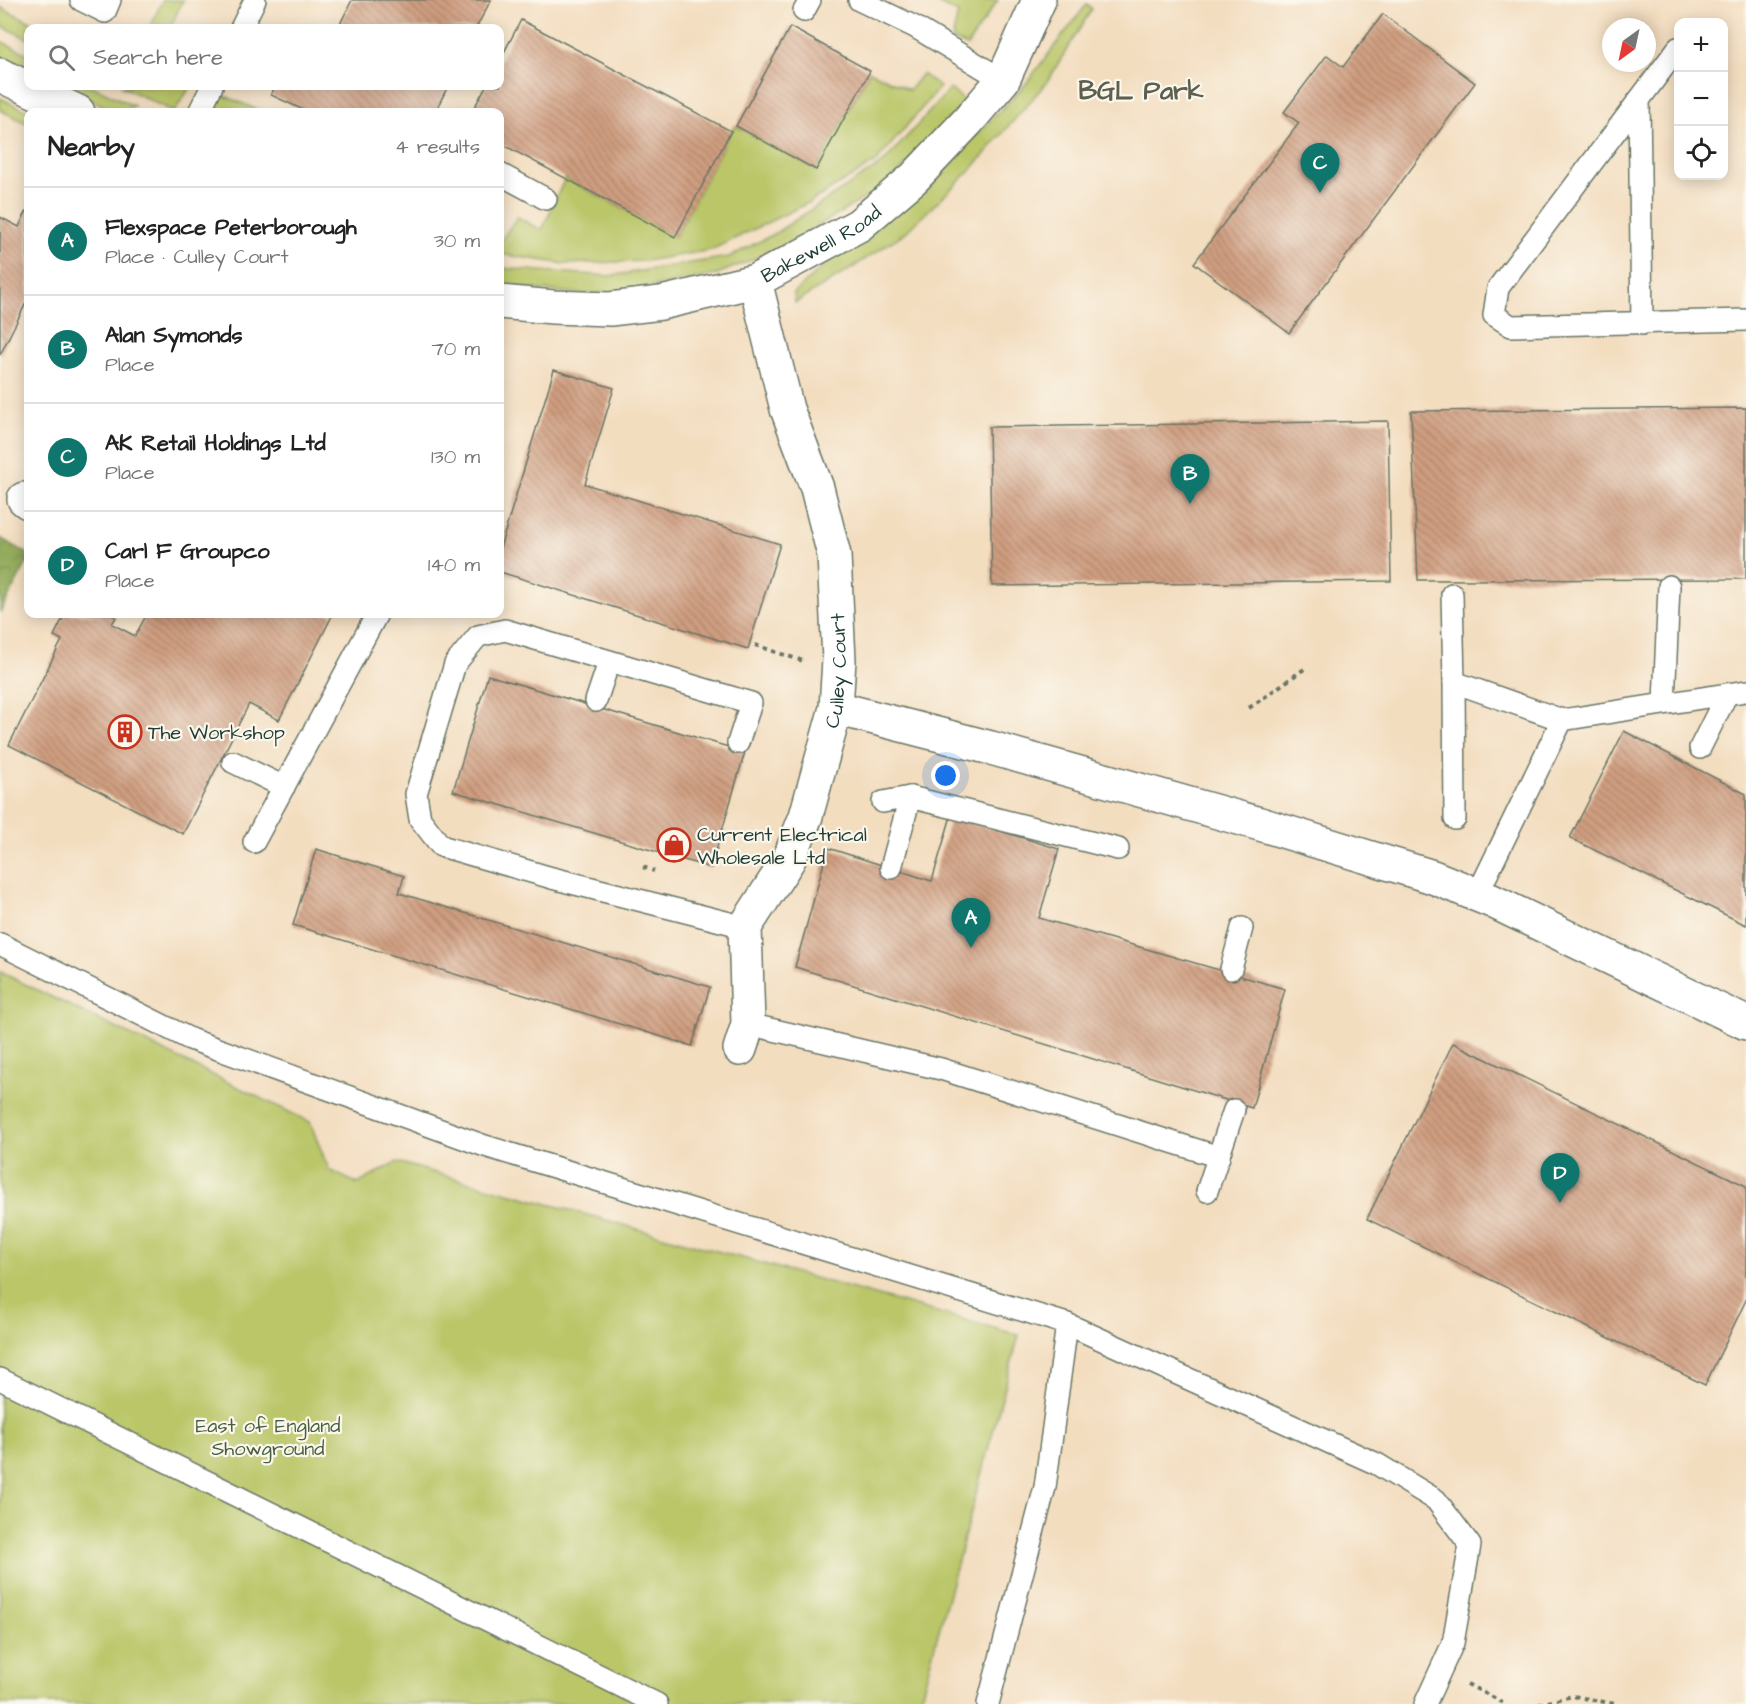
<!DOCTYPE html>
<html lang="en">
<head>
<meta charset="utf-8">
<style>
	:root { --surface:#fff; --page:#f6f6f6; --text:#222; --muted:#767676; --line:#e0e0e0; --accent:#0f766e }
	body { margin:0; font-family:"Architects Daughter",sans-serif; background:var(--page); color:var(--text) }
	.controls { position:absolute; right:18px; top:18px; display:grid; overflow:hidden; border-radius:12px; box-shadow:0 3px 15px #0003 }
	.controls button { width:54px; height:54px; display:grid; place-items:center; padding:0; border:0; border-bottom:2px solid var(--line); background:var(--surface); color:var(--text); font:30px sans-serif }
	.compass { position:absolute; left:1602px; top:18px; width:54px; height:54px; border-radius:50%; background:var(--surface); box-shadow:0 3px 15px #0003; rotate:213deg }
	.you { position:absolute; left:946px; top:776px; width:21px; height:21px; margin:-15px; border:4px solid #fff; border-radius:50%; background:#1a73e8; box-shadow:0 0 0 9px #1a73e833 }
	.badge { display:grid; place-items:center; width:39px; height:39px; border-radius:50%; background:var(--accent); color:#fff; font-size:20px; font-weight:700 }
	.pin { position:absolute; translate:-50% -50px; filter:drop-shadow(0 2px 3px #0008) }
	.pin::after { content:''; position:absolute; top:32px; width:21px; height:18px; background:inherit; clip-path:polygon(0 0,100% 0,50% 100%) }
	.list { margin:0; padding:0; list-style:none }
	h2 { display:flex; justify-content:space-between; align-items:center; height:78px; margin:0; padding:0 24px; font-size:26px }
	h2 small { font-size:20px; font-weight:400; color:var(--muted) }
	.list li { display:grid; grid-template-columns:39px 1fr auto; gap:18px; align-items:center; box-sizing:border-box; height:108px; padding:0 24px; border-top:2px solid var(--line) }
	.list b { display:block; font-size:22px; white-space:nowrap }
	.list p { margin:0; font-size:20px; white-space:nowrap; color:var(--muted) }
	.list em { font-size:20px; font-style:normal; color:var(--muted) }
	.icon { flex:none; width:33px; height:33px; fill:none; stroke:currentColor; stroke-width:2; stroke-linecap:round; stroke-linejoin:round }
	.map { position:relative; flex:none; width:1746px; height:1704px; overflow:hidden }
	.search { position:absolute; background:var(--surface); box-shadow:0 3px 15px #0003; left:24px; top:24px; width:480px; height:66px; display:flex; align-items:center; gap:15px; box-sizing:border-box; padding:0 21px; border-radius:12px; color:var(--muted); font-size:22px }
	.panel { position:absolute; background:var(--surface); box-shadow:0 3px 15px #0003; left:24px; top:108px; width:480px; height:510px; border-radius:12px }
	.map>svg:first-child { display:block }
	.green { fill:#bac667; stroke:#6c824e; stroke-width:1.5 }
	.forest { fill:url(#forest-crowns); stroke:#597448; stroke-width:1.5 }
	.building { fill:url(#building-back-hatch) }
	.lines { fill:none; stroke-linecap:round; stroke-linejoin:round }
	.lane-casing { stroke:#697565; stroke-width:24 }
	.street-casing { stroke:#697565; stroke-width:36 }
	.secondary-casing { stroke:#697565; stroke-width:36 }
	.path { stroke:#697565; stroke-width:4; stroke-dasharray:4.5 4.5; stroke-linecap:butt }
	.lane { stroke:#fff; stroke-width:21 }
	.street { stroke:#fff; stroke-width:33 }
	.secondary { stroke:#fff; stroke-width:33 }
	.labels { text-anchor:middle; stroke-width:4.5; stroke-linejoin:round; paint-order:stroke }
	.street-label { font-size:20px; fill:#1f3d34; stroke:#fbf7ec }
	.poi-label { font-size:20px; fill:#1f3d34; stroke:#fbf7ec; text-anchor:start }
	.park-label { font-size:20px; fill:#465f41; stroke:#fbf7ec }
	.district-label { font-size:26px; font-weight:bold; fill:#5d5f4f; stroke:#fbf7ec }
</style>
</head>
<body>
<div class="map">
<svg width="1746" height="1704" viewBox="0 0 1746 1704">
	<defs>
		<pattern id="forest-crowns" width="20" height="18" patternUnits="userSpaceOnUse" patternTransform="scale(1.5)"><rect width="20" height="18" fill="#93ab5c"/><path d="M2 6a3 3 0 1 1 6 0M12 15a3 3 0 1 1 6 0" fill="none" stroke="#778c4d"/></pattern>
		<pattern id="building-back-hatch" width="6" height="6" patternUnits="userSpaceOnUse" patternTransform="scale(1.5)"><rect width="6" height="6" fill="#d09e80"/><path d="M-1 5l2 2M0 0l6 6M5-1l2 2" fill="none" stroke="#a8826a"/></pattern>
	</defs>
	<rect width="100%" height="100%" fill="#fbf7ec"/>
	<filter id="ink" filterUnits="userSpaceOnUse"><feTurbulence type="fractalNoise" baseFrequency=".0167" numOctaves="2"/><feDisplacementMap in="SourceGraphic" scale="12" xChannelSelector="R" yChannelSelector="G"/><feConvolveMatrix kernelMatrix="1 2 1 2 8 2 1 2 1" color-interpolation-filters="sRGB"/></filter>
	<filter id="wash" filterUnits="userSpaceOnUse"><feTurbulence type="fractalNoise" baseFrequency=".008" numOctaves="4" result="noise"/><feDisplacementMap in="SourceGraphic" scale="24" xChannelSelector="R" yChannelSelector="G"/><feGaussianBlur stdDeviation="1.35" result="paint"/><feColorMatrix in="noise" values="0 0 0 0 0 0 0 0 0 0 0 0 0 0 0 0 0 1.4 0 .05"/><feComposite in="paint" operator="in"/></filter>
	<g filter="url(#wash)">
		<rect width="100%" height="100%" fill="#f3ddbf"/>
		<!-- green -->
		<g class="green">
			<polygon points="163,0 183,0 170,28 149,28"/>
			<polygon points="931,0 998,0 967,46 952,39 958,13"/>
			<polygon points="1087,4 1092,9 1046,83 971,170 906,232 852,268 795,303 794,293 843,248 958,154 1024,86"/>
			<polygon points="0,7 43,28 28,28 28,39 0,25"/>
			<polygon points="0,41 28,54 28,70 0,56"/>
			<polygon points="870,71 909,90 922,74 940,87 876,162 810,202 711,250 645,261 565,264 500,254 500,242 517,217 542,230 565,178 675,237 731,131 736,126 816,170"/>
			<polygon points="61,86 92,86 134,106 117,112"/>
			<polygon points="121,86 191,86 174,112"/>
			<polygon points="950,89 966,101 887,185 785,246 715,275 622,292 582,294 500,286 500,268 609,276 729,257 774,234 883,163"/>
			<polygon points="215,92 263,112 207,112"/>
			<polygon points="0,98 30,112 28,124 0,110"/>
			<polygon points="0,972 310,1122 329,1170 358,1184 397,1162 1019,1335 919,1704 0,1704"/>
		</g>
		<!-- forest -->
		<polygon class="forest" points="0,538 28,554 28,561 0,613"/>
		<g id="blocks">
			<!-- building -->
			<g class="building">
				<polygon points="352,0 491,0 476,28 338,28"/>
				<polygon points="1383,14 1475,83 1289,333 1194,263 1299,123 1284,112 1327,55 1343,67"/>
				<polygon points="521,20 731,131 675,237 500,143 500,112 472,112 486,86 500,86 500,60"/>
				<polygon points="790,27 870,71 816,170 736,126"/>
				<polygon points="275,86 448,86 435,112 308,112 271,95"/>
				<polygon points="28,208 28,299 0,355 0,217 19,227"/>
				<polygon points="554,370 614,388 585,484 780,544 748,649 500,572 500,548"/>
				<polygon points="1746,408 1746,579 1418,580 1411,411"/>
				<polygon points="1388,421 1391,581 992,586 989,427"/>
				<polygon points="65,614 110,614 116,617 112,624 135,636 147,614 333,614 279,720 249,704 183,834 9,745 62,640 54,636"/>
				<polygon points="488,675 745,752 711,868 453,791"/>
				<polygon points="1624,731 1746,794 1746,925 1570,838"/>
				<polygon points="951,816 1059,849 1039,918 1285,989 1252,1108 795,967 828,848 932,881"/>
				<polygon points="316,849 404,876 399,893 710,987 692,1046 293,925"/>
				<polygon points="1453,1043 1746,1186 1746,1300 1705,1385 1367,1219"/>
			</g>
		</g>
	</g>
	<g filter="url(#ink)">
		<use href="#blocks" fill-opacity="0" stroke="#697565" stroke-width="1.5"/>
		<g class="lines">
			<!-- lane casing -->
			<g class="lane-casing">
				<g id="lane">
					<polyline points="81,0 105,12 110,0"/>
					<polyline points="859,0 915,27 1003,80"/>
					<polyline points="804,11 810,0"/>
					<polyline points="241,28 255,0"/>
					<polyline points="1678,48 1498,288 1494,315 1511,326 1746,320"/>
					<polyline points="1639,100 1642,324"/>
					<polyline points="199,112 212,86"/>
					<polyline points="500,174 546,199"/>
					<polyline points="1452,594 1454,682"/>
					<polyline points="596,701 609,662"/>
					<polyline points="1664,703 1669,586"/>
					<polyline points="738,743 751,703 505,630 478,636 455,664 416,794 420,819 441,846 552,878 745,927"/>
					<polyline points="1700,748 1727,694"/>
					<polyline points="233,762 284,787"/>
					<polyline points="883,802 910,797"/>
					<polyline points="1455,819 1454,682 1562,720"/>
					<polyline points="254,842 377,614"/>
					<polyline points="891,868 910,797 1118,849"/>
					<polyline points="1477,895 1562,720 1746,691"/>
					<polyline points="0,944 190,1039 485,1146 1067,1324 1377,1464 1436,1500 1470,1545 1453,1643 1425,1704"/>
					<polyline points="1231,969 1242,928"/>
					<polyline points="748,1024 941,1069 1219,1157"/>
					<polyline points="1207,1191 1234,1110"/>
					<polyline points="0,1379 657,1704"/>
					<polyline points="988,1704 1045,1487 1067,1324"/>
				</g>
			</g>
			<!-- street casing -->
			<g class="street-casing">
				<g id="street">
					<polyline points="24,499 28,502"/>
					<polyline points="836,708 991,748 1260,824 1433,877 1492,901 1746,1023"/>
					<path id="s1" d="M 740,1049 L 748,1024 L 745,927 L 789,859 L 806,816 L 836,708 L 839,660 L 834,555 L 817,488 L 787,409 L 755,281"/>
				</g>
			</g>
			<!-- secondary casing -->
			<g class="secondary-casing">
				<g id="secondary">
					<polyline points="0,75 78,112"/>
					<path id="s2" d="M 500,302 L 553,307 L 610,309 L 661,303 L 755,281 L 859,225 L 914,178 L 968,121 L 1003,80 L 1039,0"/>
				</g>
			</g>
			<!-- path -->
			<g class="path">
				<polyline points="755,645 803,661"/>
				<polyline points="1249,708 1307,667"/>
				<polyline points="643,867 654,871"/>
				<polyline points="1467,1684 1506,1704"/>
				<polyline points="1539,1704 1573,1696 1615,1704"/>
			</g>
			<!-- lane -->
			<use href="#lane" class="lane"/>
			<!-- street -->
			<use href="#street" class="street"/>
			<!-- secondary -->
			<use href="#secondary" class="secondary"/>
		</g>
	</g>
	<!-- icons -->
	<defs>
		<g id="building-ring" transform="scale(1.725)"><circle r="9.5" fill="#fbf7ec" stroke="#c8321e" stroke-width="1.5"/><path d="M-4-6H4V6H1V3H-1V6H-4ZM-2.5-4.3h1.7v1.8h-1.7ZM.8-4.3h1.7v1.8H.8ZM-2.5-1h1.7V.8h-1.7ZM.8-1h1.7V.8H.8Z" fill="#c8321e"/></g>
		<g id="shop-ring" transform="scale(1.725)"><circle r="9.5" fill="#fbf7ec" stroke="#c8321e" stroke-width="1.5"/><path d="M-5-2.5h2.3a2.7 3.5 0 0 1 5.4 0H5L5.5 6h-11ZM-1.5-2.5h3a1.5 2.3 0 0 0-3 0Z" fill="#c8321e"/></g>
	</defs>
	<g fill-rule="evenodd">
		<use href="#building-ring" x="125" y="732"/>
		<use href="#shop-ring" x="674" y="845"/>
	</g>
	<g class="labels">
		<!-- street labels -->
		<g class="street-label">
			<text dy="7" stroke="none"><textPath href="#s2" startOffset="334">Bakewell Road</textPath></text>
			<text dy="7" stroke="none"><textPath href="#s1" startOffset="400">Culley Court</textPath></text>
		</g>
		<!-- poi labels -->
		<g class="poi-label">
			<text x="148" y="739">The Workshop</text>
			<text x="697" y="841">Current Electrical<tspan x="697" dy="23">Wholesale Ltd</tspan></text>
		</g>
		<!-- park labels -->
		<g class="park-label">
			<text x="268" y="1432">East of England<tspan x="268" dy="23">Showground</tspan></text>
		</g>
		<!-- district labels -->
		<g class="district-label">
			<text x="1141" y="99">BGL Park</text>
		</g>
	</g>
</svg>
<div class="controls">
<button>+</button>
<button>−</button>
<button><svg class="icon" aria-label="locate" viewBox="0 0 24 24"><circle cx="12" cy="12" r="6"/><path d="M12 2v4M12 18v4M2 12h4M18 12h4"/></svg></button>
</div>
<svg class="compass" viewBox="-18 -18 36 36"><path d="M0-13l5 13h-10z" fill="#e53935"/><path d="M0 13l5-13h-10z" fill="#767676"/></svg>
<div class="you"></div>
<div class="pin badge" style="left:971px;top:948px">A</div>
<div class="pin badge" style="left:1190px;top:504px">B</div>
<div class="pin badge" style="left:1320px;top:193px">C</div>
<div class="pin badge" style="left:1560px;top:1203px">D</div>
<div class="search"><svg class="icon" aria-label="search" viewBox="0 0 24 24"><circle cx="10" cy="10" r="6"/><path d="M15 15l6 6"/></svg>Search here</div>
<section class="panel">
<h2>Nearby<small>4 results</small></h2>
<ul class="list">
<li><span class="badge">A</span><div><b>Flexspace Peterborough</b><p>Place · Culley Court</p></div><em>30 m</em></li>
<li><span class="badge">B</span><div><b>Alan Symonds</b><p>Place</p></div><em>70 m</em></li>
<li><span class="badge">C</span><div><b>AK Retail Holdings Ltd</b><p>Place</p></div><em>130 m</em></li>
<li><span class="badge">D</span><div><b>Carl F Groupco</b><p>Place</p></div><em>140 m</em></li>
</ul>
</section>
</div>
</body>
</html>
